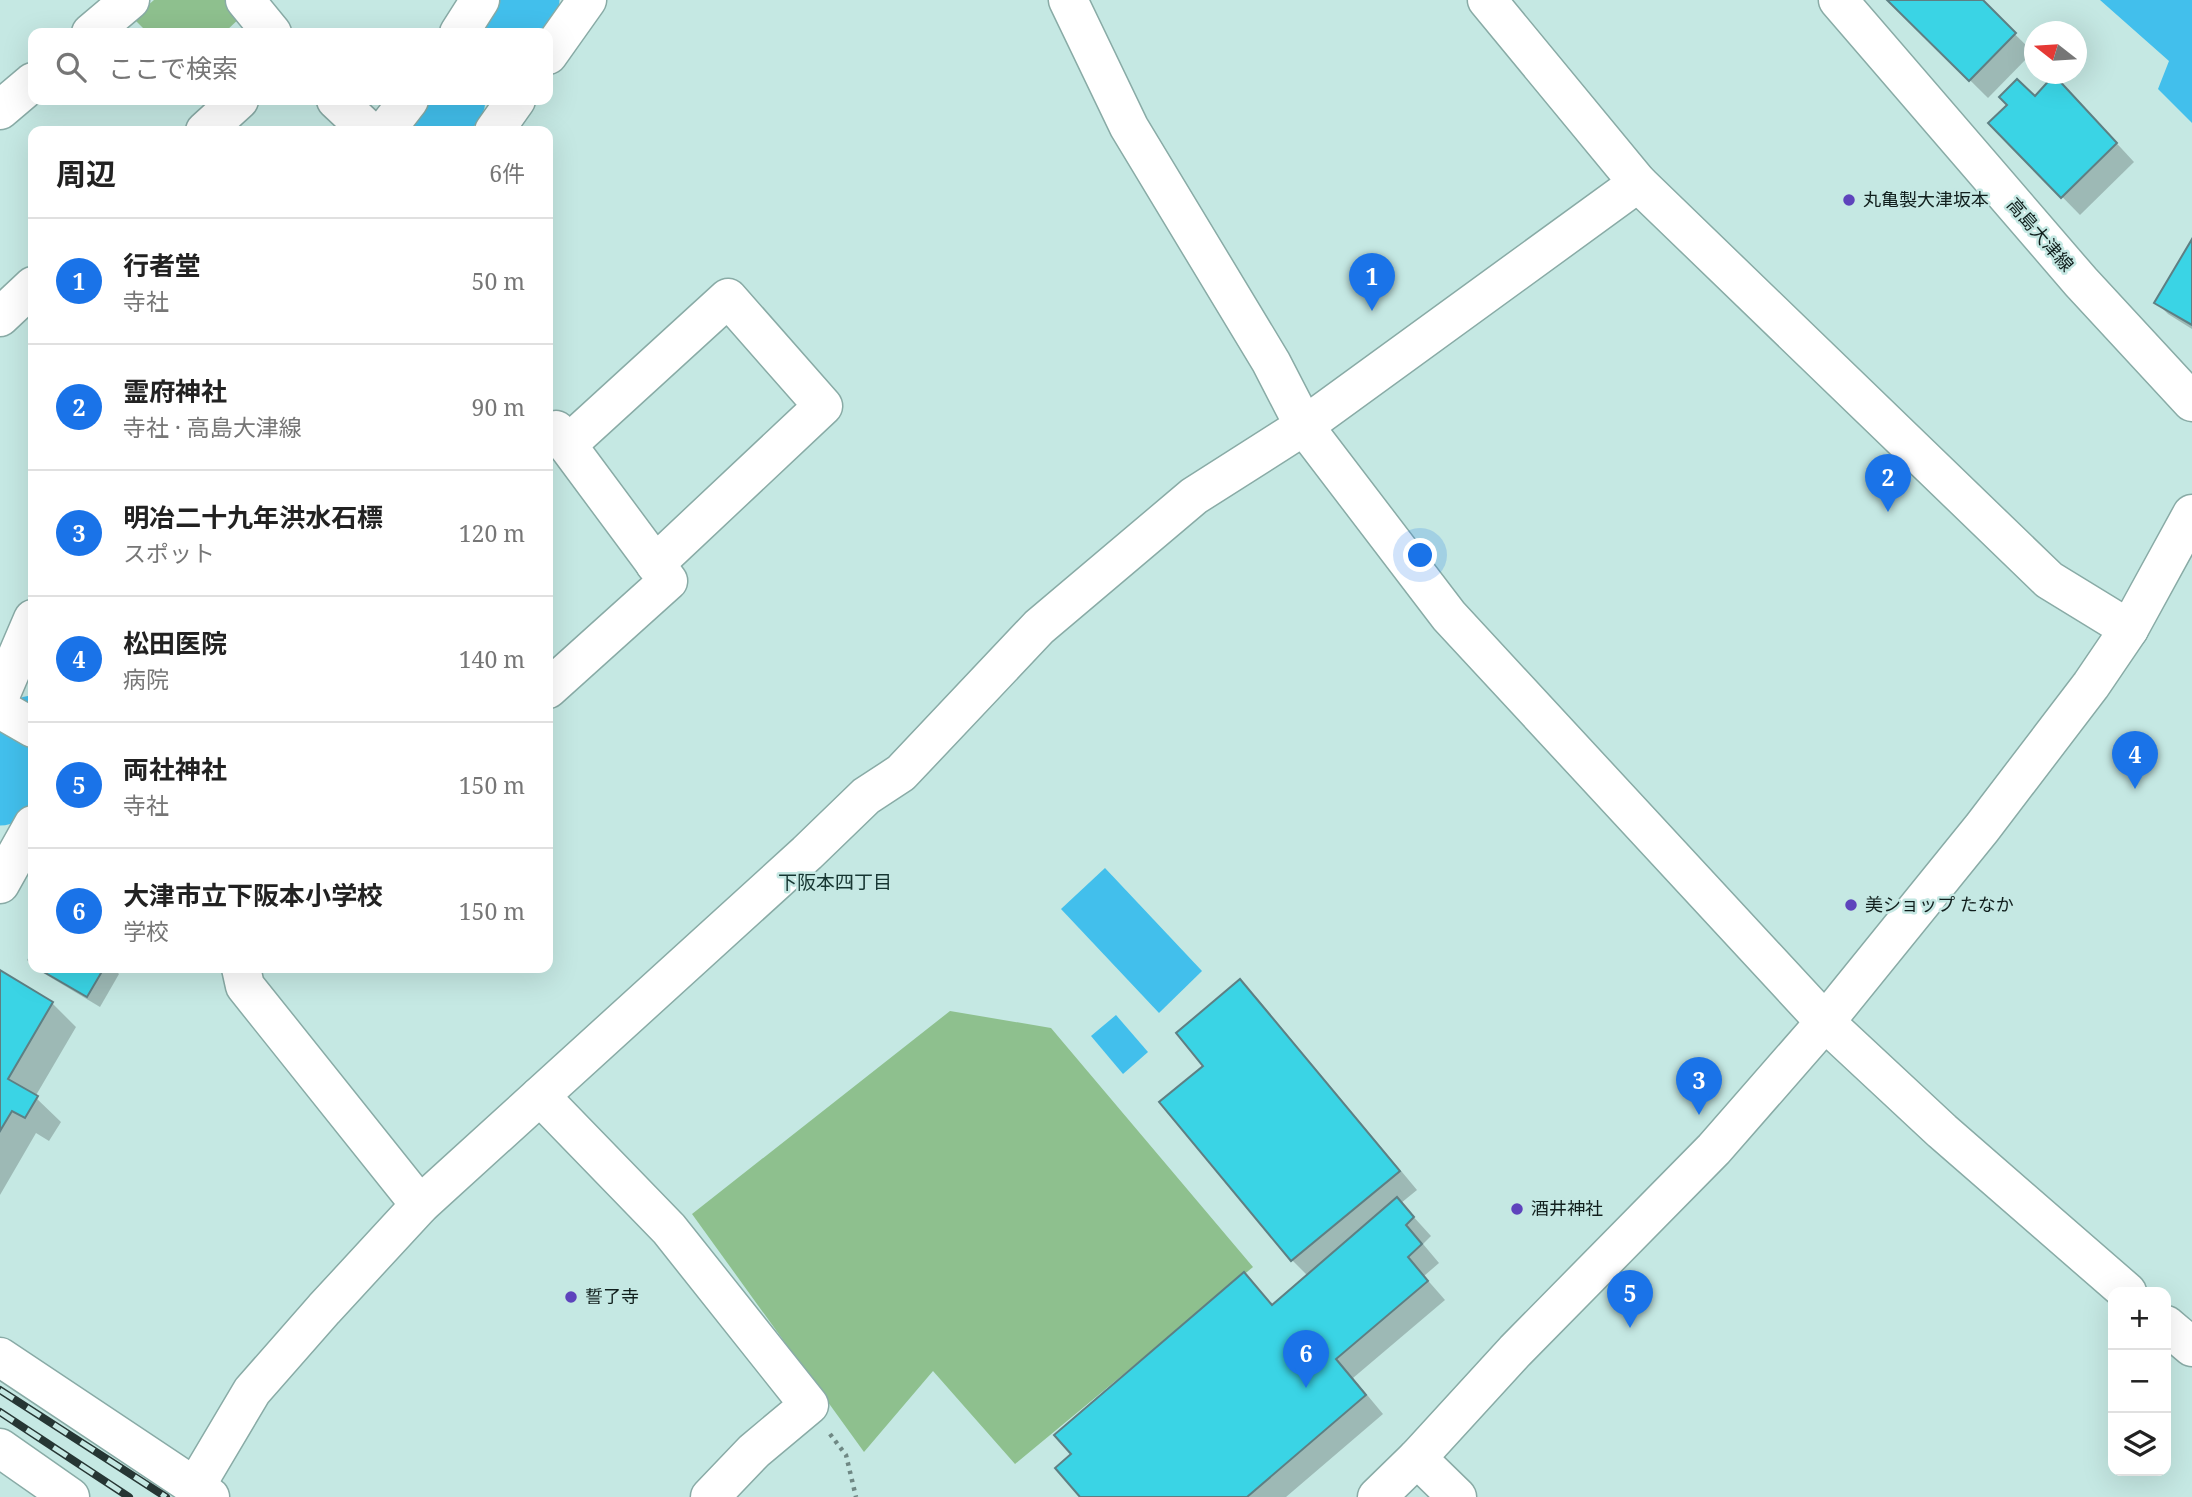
<!DOCTYPE html>
<html lang="ja">
<head>
<meta charset="utf-8">
<style>
	:root { --surface:#fff; --page:#f2f2f2; --text:#222; --muted:#767676; --line:#e0e0e0; --accent:#1a73e8 }
	body { margin:0; font-family:"Noto Serif","Noto Sans JP",serif; background:var(--page); color:var(--text) }
	.controls { position:absolute; right:21px; bottom:21px; display:grid; overflow:hidden; border-radius:14px; box-shadow:0 7px 28px #0002 }
	.controls button { width:63px; height:63px; display:grid; place-items:center; padding:0; border:0; border-bottom:2px solid var(--line); background:var(--surface); color:var(--text); font:35px sans-serif }
	.compass { position:absolute; left:2024px; top:21px; width:63px; height:63px; border-radius:50%; background:var(--surface); box-shadow:0 7px 28px #0002; rotate:287deg }
	.you { position:absolute; left:1421px; top:556px; width:24px; height:24px; margin:-18px; border:5px solid #fff; border-radius:50%; background:#1a73e8; box-shadow:0 0 0 10px #1a73e833 }
	.badge { display:grid; place-items:center; width:46px; height:46px; border-radius:50%; background:var(--accent); color:#fff; font-size:23px; font-weight:700 }
	.pin { position:absolute; translate:-50% -58px; filter:drop-shadow(0 2px 4px #0008) }
	.pin::after { content:''; position:absolute; top:37px; width:24px; height:21px; background:inherit; clip-path:polygon(0 0,100% 0,50% 100%) }
	.list { margin:0; padding:0; list-style:none }
	h2 { display:flex; justify-content:space-between; align-items:center; height:91px; margin:0; padding:0 28px; font-size:30px }
	h2 small { font-size:23px; font-weight:400; color:var(--muted) }
	.list li { display:grid; grid-template-columns:46px 1fr auto; gap:21px; align-items:center; box-sizing:border-box; height:126px; padding:0 28px; border-top:2px solid var(--line) }
	.list b { display:block; font-size:26px; white-space:nowrap }
	.list p { margin:0; font-size:23px; white-space:nowrap; color:var(--muted) }
	.list em { font-size:23px; font-style:normal; color:var(--muted) }
	.icon { flex:none; width:38px; height:38px; fill:none; stroke:currentColor; stroke-width:2; stroke-linecap:round; stroke-linejoin:round }
	.map { position:relative; flex:none; width:2192px; height:1497px; overflow:hidden }
	.search { position:absolute; background:var(--surface); box-shadow:0 7px 28px #0002; left:28px; top:28px; width:525px; height:77px; display:flex; align-items:center; gap:18px; box-sizing:border-box; padding:0 24px; border-radius:14px; color:var(--muted); font-size:26px }
	.panel { position:absolute; background:var(--surface); box-shadow:0 7px 28px #0002; left:28px; top:126px; width:525px; height:847px; border-radius:14px }
	.map>svg:first-child { display:block }
	.green { fill:#8ec08e }
	.water { fill:#42bfec }
	.shadow { fill:#0003 }
	.lines { fill:none; stroke-linecap:round; stroke-linejoin:round }
	.river { stroke:#42bfec; stroke-width:65 }
	.building { fill:#3ad4e5; stroke:#5e7f83; stroke-width:2 }
	.street-casing { stroke:#89aba6; stroke-width:41 }
	.secondary-casing { stroke:#89aba6; stroke-width:41 }
	.path { stroke:#6f8884; stroke-width:4.5; stroke-dasharray:3.5 5; stroke-linecap:butt }
	.street { stroke:#fff; stroke-width:38 }
	.secondary { stroke:#fff; stroke-width:38 }
	.rail-casing { stroke:#263634; stroke-width:8 }
	.rail { stroke:#c5e8e3; stroke-width:5; stroke-dasharray:16; stroke-linecap:butt }
	.poi-dot { fill:#5e43bc; stroke:#c5e8e3; stroke-width:2.5 }
	.labels { text-anchor:middle; stroke-width:5; stroke-linejoin:round; paint-order:stroke }
	.poi-label { font-size:18px; fill:#111f1d; stroke:#c5e8e3; text-anchor:start }
	.street-label { font-size:18px; fill:#111f1d; stroke:#c5e8e3 }
	.neighbourhood-label { font-size:19px; fill:#163531; stroke:#c5e8e3 }
</style>
</head>
<body>
<div class="map">
<svg width="2192" height="1497" viewBox="0 0 2192 1497">
	<rect width="100%" height="100%" fill="#c5e8e3"/>
	<!-- green -->
	<g class="green">
		<polygon points="154,0 234,0 245,13 224,33 148,33 133,18"/>
		<polygon points="950,1011 1051,1028 1253,1267 1015,1464 933,1371 864,1452 692,1214"/>
	</g>
	<!-- water -->
	<g class="water">
		<polygon points="2100,0 2192,0 2192,123 2158,89 2169,61"/>
		<polygon points="1105,868 1202,971 1159,1013 1061,909"/>
		<polygon points="1116,1015 1148,1052 1123,1074 1091,1036"/>
	</g>
	<!-- shadow -->
	<g class="shadow">
		<polygon points="1889,0 1980,0 2033,52 1988,98"/>
		<polygon points="2072,95 2134,162 2080,215 1990,123 2035,98"/>
		<polygon points="2192,242 2192,329 2168,314 2156,302"/>
		<polygon points="33,950 33,966 27,960"/>
		<polygon points="35,968 113,968 119,974 100,1007"/>
		<polygon points="0,972 52,1003 76,1027 35,1097 61,1122 49,1141 36,1133 0,1195"/>
		<polygon points="1240,981 1258,999 1417,1190 1401,1203 1431,1236 1423,1244 1439,1263 1424,1276 1445,1300 1353,1378 1383,1414 1286,1497 1082,1497 1244,1275 1273,1306 1308,1276 1292,1260 1162,1102 1206,1066"/>
	</g>
	<g class="lines">
		<!-- river -->
		<g class="river">
			<polyline points="502,33 527,0"/>
			<polyline points="429,131 453,100"/>
			<polyline points="0,793 33,728"/>
		</g>
	</g>
	<!-- building -->
	<g class="building">
		<polygon points="1887,0 1983,0 2016,33 1969,81"/>
		<polygon points="2054,75 2117,143 2061,198 1988,123 2007,105 1999,97 2017,79 2035,96"/>
		<polygon points="2192,239 2192,325 2154,303"/>
		<polygon points="37,968 104,968 87,997"/>
		<polygon points="0,970 53,1002 8,1079 38,1096 25,1118 12,1111 0,1131"/>
		<polygon points="1240,979 1400,1171 1291,1261 1159,1102 1203,1066 1176,1033"/>
		<polygon points="1397,1197 1414,1217 1406,1225 1422,1244 1408,1257 1428,1281 1336,1359 1366,1395 1247,1497 1080,1497 1055,1468 1071,1454 1054,1435 1244,1272 1272,1305"/>
	</g>
	<g class="lines">
		<!-- street casing -->
		<g class="street-casing">
			<g id="street">
				<polyline points="245,0 272,33"/>
				<polyline points="1068,0 1129,127 1271,362 1304,426 1449,616 1825,1022 1942,1131 2127,1292"/>
				<polyline points="1487,0 1638,183 2049,580 2129,629"/>
				<polyline points="91,33 130,0"/>
				<polyline points="459,33 480,0"/>
				<polyline points="548,55 587,0"/>
				<polyline points="336,100 369,131"/>
				<polyline points="0,110 33,82"/>
				<polyline points="205,131 239,100"/>
				<polyline points="385,131 409,100"/>
				<polyline points="494,131 516,100"/>
				<polyline points="0,317 33,286"/>
				<polyline points="567,445 728,298 823,406 655,564"/>
				<polyline points="548,689 668,581 556,430 552,434"/>
				<polyline points="0,696 33,619"/>
				<polyline points="0,709 33,728"/>
				<polyline points="0,884 33,825"/>
				<polyline points="241,968 245,986 420,1205"/>
				<polyline points="540,1096 669,1229 809,1405 754,1451 710,1497"/>
				<polyline points="2166,1325 2192,1347"/>
				<polyline points="0,1357 210,1497"/>
				<polyline points="1417,1458 1457,1497"/>
				<polyline points="195,1487 252,1391 324,1309 420,1205 807,853 866,796 901,773 1039,627 1194,496 1304,426 1638,183"/>
				<polyline points="1377,1497 1417,1458 1515,1351 1714,1149 1825,1022 1982,828 2091,685 2129,629 2192,514"/>
			</g>
		</g>
		<!-- secondary casing -->
		<g class="secondary-casing">
			<g id="secondary">
				<polyline points="1838,0 2081,282 2192,402"/>
				<polyline points="0,1448 70,1497"/>
			</g>
		</g>
		<!-- path -->
		<polyline class="path" points="830,1434 846,1455 856,1497"/>
		<!-- street -->
		<use href="#street" class="street"/>
		<!-- secondary -->
		<use href="#secondary" class="secondary"/>
		<!-- rail casing -->
		<g class="rail-casing">
			<g id="rail">
				<polyline points="0,1390 166,1497"/>
				<polyline points="0,1412 129,1497"/>
			</g>
		</g>
		<!-- rail -->
		<use href="#rail" class="rail"/>
	</g>
	<!-- markers -->
	<g class="poi-dot">
		<circle cx="1849" cy="200" r="7"/>
		<circle cx="1851" cy="905" r="7"/>
		<circle cx="1517" cy="1209" r="7"/>
		<circle cx="571" cy="1297" r="7"/>
	</g>
	<g class="labels">
		<!-- poi labels -->
		<g class="poi-label">
			<text x="1863" y="206">丸亀製大津坂本</text>
			<text x="1865" y="911">美ショップ たなか</text>
			<text x="1531" y="1215">酒井神社</text>
			<text x="585" y="1303">誓了寺</text>
		</g>
		<!-- street labels -->
		<g class="street-label">
			<text transform="translate(2040 235) rotate(49)" y="6">高島大津線</text>
		</g>
		<!-- neighbourhood labels -->
		<g class="neighbourhood-label">
			<text x="835" y="889">下阪本四丁目</text>
		</g>
	</g>
</svg>
<div class="controls">
<button>+</button>
<button>−</button>
<button><svg class="icon" aria-label="layers" viewBox="0 0 24 24"><path d="M12 4l9 5-9 5-9-5zM3 14l9 5 9-5"/></svg></button>
</div>
<svg class="compass" viewBox="-18 -18 36 36"><path d="M0-13l5 13h-10z" fill="#e53935"/><path d="M0 13l5-13h-10z" fill="#767676"/></svg>
<div class="you"></div>
<div class="pin badge" style="left:1372px;top:311px">1</div>
<div class="pin badge" style="left:1888px;top:512px">2</div>
<div class="pin badge" style="left:1699px;top:1115px">3</div>
<div class="pin badge" style="left:2135px;top:789px">4</div>
<div class="pin badge" style="left:1630px;top:1328px">5</div>
<div class="pin badge" style="left:1306px;top:1388px">6</div>
<div class="search"><svg class="icon" aria-label="search" viewBox="0 0 24 24"><circle cx="10" cy="10" r="6"/><path d="M15 15l6 6"/></svg>ここで検索</div>
<section class="panel">
<h2>周辺<small>6件</small></h2>
<ul class="list">
<li><span class="badge">1</span><div><b>行者堂</b><p>寺社</p></div><em>50 m</em></li>
<li><span class="badge">2</span><div><b>霊府神社</b><p>寺社 · 高島大津線</p></div><em>90 m</em></li>
<li><span class="badge">3</span><div><b>明冶二十九年洪水石標</b><p>スポット</p></div><em>120 m</em></li>
<li><span class="badge">4</span><div><b>松田医院</b><p>病院</p></div><em>140 m</em></li>
<li><span class="badge">5</span><div><b>両社神社</b><p>寺社</p></div><em>150 m</em></li>
<li><span class="badge">6</span><div><b>大津市立下阪本小学校</b><p>学校</p></div><em>150 m</em></li>
</ul>
</section>
</div>
</body>
</html>
